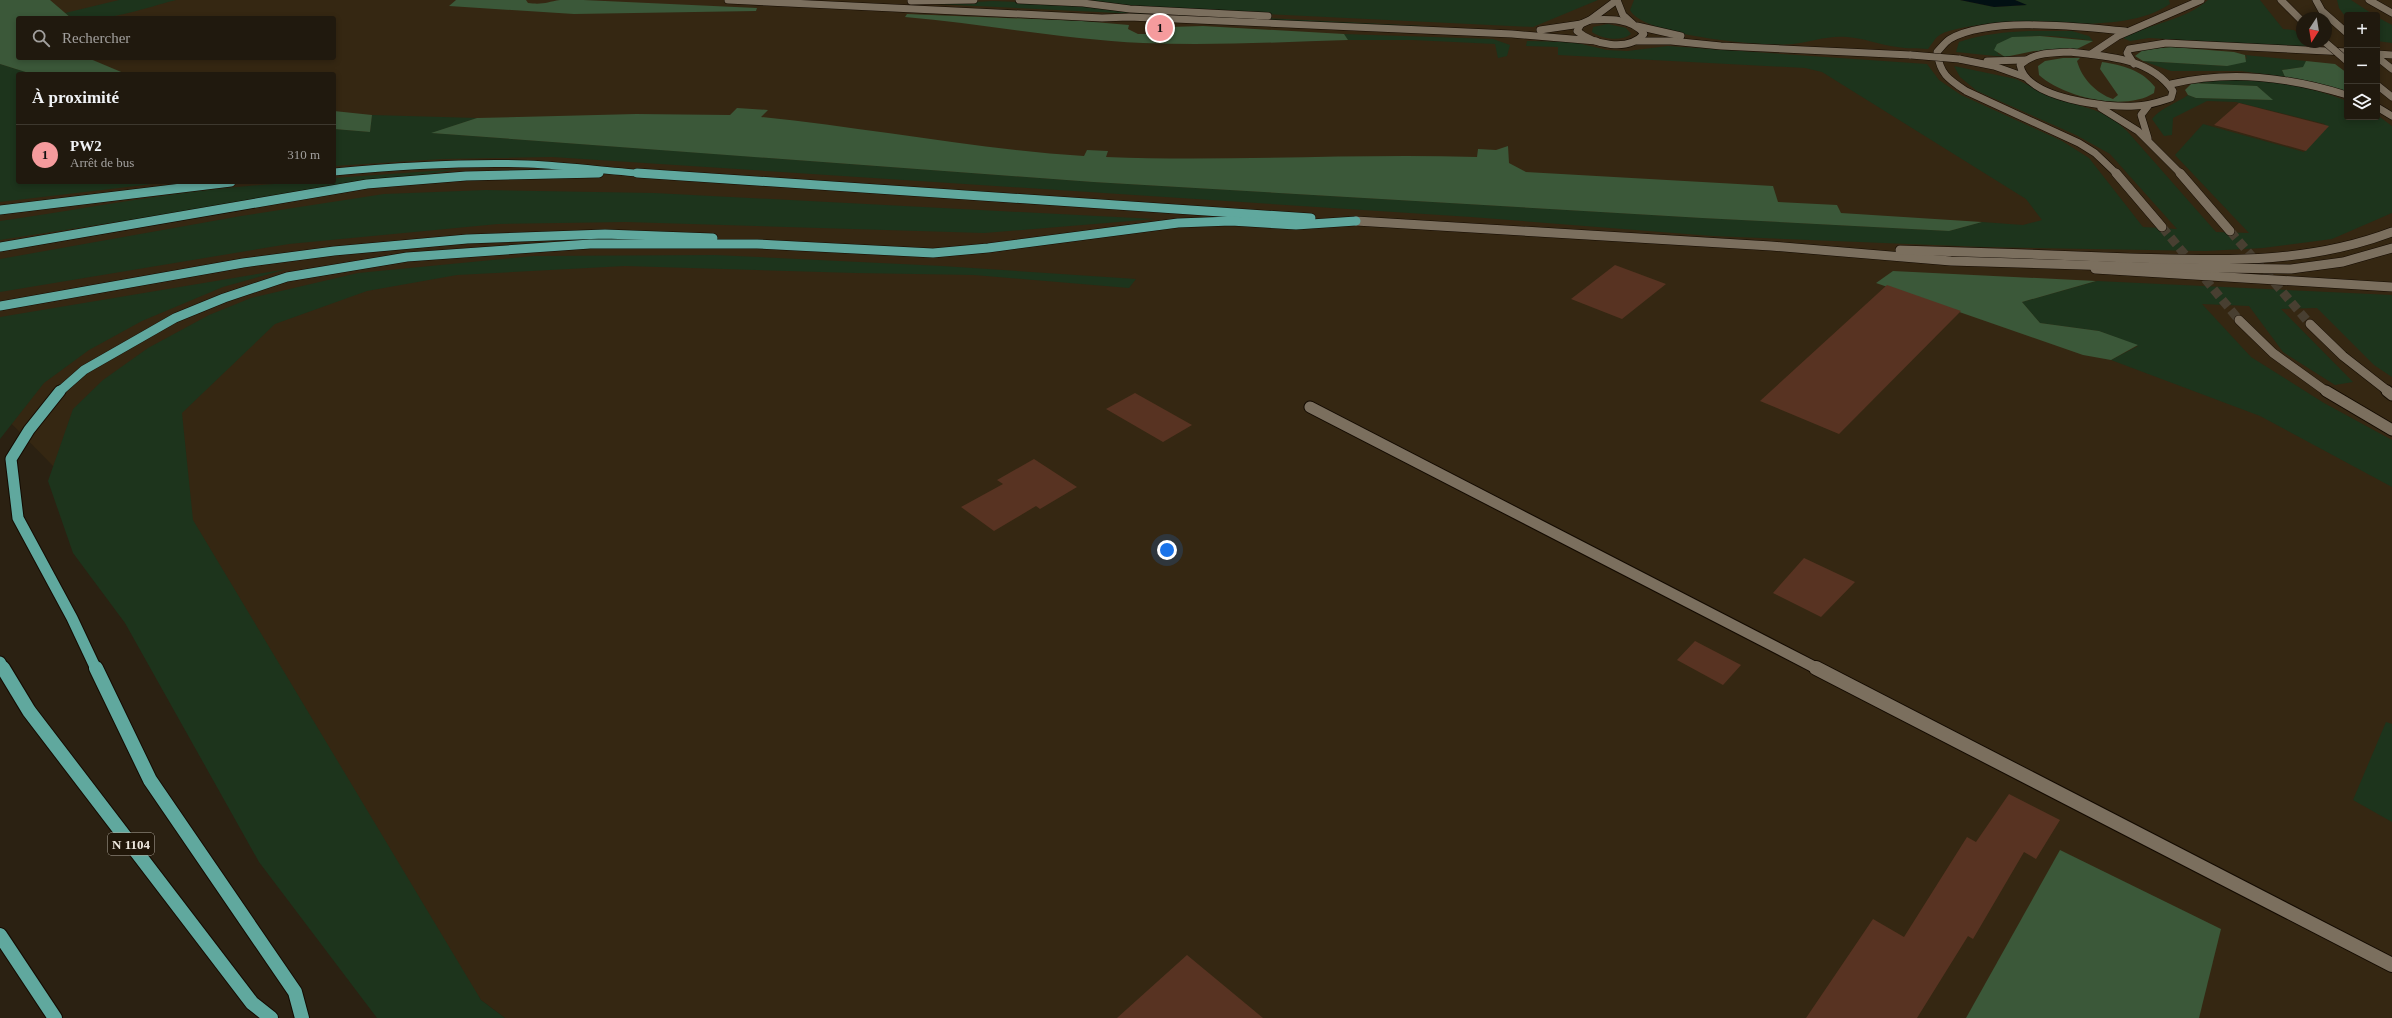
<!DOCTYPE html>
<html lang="fr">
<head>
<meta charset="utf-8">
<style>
	:root { --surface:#20190e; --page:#282217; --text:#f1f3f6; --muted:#a2a09e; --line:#3d382e; --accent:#f59b9d }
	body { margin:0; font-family:Georgia,serif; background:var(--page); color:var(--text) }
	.controls { position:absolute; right:12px; top:12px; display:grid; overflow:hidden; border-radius:4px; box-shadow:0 2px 6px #0003 }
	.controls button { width:36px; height:36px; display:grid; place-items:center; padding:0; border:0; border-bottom:1px solid var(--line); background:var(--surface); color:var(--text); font:20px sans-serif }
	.compass { position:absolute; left:2296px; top:12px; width:36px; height:36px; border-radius:50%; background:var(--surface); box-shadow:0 2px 6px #0003; rotate:192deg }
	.you { position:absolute; left:1167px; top:550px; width:14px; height:14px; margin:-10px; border:3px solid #fff; border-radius:50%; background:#1a73e8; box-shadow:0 0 0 6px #1a73e833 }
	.badge { display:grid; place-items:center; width:26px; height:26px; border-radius:50%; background:var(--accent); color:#111; font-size:13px; font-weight:700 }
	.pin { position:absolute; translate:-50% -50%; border:2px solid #fff; box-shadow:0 1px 4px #0006 }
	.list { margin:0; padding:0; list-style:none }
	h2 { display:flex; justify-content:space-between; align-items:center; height:52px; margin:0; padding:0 16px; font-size:17px }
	h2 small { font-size:13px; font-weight:400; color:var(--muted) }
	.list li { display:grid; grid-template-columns:26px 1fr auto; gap:12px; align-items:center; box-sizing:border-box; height:60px; padding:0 16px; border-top:1px solid var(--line) }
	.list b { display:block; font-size:15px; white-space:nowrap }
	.list p { margin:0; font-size:13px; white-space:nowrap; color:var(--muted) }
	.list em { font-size:13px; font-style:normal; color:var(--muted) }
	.icon { flex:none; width:22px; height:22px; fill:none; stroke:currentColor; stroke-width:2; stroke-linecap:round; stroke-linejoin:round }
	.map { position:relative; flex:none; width:2392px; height:1018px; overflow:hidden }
	.search { position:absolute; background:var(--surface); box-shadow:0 2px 6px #0003; left:16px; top:16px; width:320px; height:44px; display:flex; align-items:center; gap:10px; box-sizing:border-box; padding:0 14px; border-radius:4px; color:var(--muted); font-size:15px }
	.panel { position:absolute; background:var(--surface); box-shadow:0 2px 6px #0003; left:16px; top:72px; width:320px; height:112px; border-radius:4px }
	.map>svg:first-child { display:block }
	.built { fill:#352712; fill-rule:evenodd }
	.green { fill:#1d341c }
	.forest { fill:#3b5839 }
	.water { fill:#021013 }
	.building { fill:#583322 }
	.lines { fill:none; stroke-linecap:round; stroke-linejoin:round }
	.minor-tunnel { stroke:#483f31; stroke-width:9; stroke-dasharray:9 4.5; stroke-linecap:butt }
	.minor-far3-casing { stroke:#130a01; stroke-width:8 }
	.minor-far2-casing { stroke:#130a01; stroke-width:10 }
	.minor-far1-casing { stroke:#130a01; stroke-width:13 }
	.minor-casing { stroke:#130a01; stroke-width:16 }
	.secondary-far1-casing { stroke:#130a01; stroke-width:8 }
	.secondary-casing { stroke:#130a01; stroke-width:10 }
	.trunk-far3-casing { stroke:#130a01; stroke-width:8 }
	.trunk-far2-casing { stroke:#130a01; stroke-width:10 }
	.trunk-far1-casing { stroke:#130a01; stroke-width:13 }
	.trunk-casing { stroke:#130a01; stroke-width:16 }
	.minor-far3 { stroke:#7b6f5e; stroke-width:7 }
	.minor-far2 { stroke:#7b6f5e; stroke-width:9 }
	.minor-far1 { stroke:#7b6f5e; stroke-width:11 }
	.minor { stroke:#7b6f5e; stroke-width:14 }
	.secondary-far1 { stroke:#7b6f5e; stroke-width:7 }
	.secondary { stroke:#7b6f5e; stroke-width:9 }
	.trunk-far3 { stroke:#60a89e; stroke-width:7 }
	.trunk-far2 { stroke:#60a89e; stroke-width:9 }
	.trunk-far1 { stroke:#60a89e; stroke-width:11 }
	.trunk { stroke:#60a89e; stroke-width:14 }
	.minor-bridge-casing { stroke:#130a01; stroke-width:8; stroke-linecap:butt }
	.secondary-bridge-casing { stroke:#130a01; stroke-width:8; stroke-linecap:butt }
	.minor-bridge { stroke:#7b6f5e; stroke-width:7 }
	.secondary-bridge { stroke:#7b6f5e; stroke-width:7 }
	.labels { text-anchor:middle; stroke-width:3; stroke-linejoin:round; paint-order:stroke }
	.shield { fill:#211709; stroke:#b1aa9f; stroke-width:1 }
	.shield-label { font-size:13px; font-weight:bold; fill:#efe9df }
</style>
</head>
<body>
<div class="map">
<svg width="2392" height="1018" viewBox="0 0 2392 1018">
	<rect width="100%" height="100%" fill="#2b2112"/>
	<!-- built -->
	<path class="built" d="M 0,0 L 2392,0 L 2392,1018 L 505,1018 L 481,1000 L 172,587 L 0,412 ZM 2347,15 L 2377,15 L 2377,117 L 2347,117 ZM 18,18 L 334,18 L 334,58 L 18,58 ZM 2302,18 L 2326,18 L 2326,42 L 2302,42 ZM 18,74 L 334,74 L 334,182 L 18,182 Z"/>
	<!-- green -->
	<g class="green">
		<path d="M 119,0 L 176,0 C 151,6 85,30 65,13 Z"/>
		<polygon points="1065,0 1598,0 1533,27 1163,9"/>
		<path d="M 1634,0 L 1960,0 L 1994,7 L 2026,5 L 2015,0 L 2169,0 L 2170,4 C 2122,37 2030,17 1972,26 C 1962,28 1945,30 1937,37 C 1934,40 1931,45 1928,49 C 1918,48 1907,49 1897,47 C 1880,45 1864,38 1847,37 C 1829,35 1810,42 1793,44 C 1764,47 1643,36 1630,10 Z"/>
		<path d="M 2208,0 L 2260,0 L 2283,29 L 2294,30 L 2302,37 L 2302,42 L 2308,42 L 2313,47 L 2149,38 L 2130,41 L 2123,38 C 2151,23 2184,21 2208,0 Z"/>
		<polygon points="2337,0 2351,0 2374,15 2347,15 2347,19 2339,8"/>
		<polygon points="993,1 1083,5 1129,11 1425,26 1449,29 934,4"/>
		<polygon points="2377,17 2392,25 2392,43 2377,41"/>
		<path d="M 1608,24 L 1626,28 L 1631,34 C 1621,42 1602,39 1592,32 L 1593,27 Z"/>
		<path d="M 2029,31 L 2072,31 L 2089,36 L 2093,41 C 2061,36 2027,31 1997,44 L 1998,54 L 2005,57 L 1956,52 L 1959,42 C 1983,34 2005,32 2029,31 Z"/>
		<polygon points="1344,34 1493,39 1510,45 1507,56 1498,58 1495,44 1413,40 1348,40"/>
		<path d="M 1527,41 L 1573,42 L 1607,50 L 1627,51 L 1668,46 L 1927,64 L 1939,80 L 1961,95 L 2062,141 L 2089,158 L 2143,227 L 2177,229 L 2110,154 L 2076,135 L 1977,91 L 1960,77 L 1954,66 L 2016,79 L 2052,97 L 2094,110 L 2111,117 L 2127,131 L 2216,232 L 2249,233 L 2175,155 L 2203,124 L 2304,152 L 2325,124 L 2236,102 L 2207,101 L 2173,118 L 2172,135 L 2164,136 L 2152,119 C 2160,108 2177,103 2188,95 L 2196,98 L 2272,100 L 2257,86 L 2192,83 C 2244,75 2298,82 2347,101 L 2347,117 L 2377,117 L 2377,115 L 2392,126 L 2392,213 L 2332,239 L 2263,248 L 2206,251 L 1983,247 L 1712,236 L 1471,217 L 552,157 L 443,159 L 334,166 L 334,129 L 370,132 L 372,115 L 477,118 L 432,133 L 1093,182 L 1702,218 L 1949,231 L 1982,222 L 2023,225 L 2042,220 L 2026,199 L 1822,72 L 1805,68 L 1558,55 L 1558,47 L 1526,46 Z"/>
		<polygon points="2245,55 2306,61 2304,67 2282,70 2285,77 2241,71 2171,71 2143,61 2227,66 2247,58"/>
		<polygon points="0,64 32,74 18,74 18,182 170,182 0,202"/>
		<path d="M 460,169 L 0,240 L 0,221 C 111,205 222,182 334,182 L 334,178 Z"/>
		<polygon points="486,190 654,193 1155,219 984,233 626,222 498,224 289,244 0,292 0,259 241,216 384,194"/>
		<polygon points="715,255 942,266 1136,279 1129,288 974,275 855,273 625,266 457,275 367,291 275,324 182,413 193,520 481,1000 505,1018 377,1018 259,862 125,623 73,553 48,481 73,409 103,380 148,348 209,315 251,298 358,273 533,256"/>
		<polygon points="287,269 223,287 142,321 89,350 44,383 0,439 0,317"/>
		<polygon points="2097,281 2392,295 2392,377 2374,365 2317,308 2281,309 2353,382 2335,385 2283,352 2249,306 2202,304 2251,357 2324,403 2392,440 2392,487 2260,416 2111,360 2138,346 2099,331 2040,323 2022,302"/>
		<polygon points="2386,722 2392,724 2392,822 2353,800"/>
	</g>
	<!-- forest -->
	<g class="forest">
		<polygon points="0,0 50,0 71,18 18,18 18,58 88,58 126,74 32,74 0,64"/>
		<path d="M 456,0 L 526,0 L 528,3 C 543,5 547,2 560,0 C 568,0 576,0 583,0 L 757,8 L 756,11 L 574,14 L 449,6 Z"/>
		<path d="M 907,14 L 1082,21 L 1129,25 L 1128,29 L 1138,34 L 1153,34 L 1169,27 L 1203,26 L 1344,34 L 1348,40 C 1280,42 1211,46 1143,43 C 1063,39 984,24 905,17 Z"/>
		<polygon points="2040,36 2093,41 2077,49 2034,51 2005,57 1994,50 1997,44 2012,37"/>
		<polygon points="2171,47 2234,52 2245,55 2246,62 2227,66 2143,61 2135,56 2143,50"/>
		<path d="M 2063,58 L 2080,58 L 2077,61 C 2082,79 2096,93 2113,99 L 2118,95 L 2100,69 L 2102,62 C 2122,65 2142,70 2155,87 L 2154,93 C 2125,112 2063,97 2039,75 L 2038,66 L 2045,61 Z"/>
		<polygon points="2306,61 2335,64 2347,73 2347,92 2314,82 2285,77 2282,70 2303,67"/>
		<polygon points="2192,83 2257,86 2273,100 2196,98 2188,95 2185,90"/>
		<path d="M 737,108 L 768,110 L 761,117 C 869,128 975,149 1084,156 L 1087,150 L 1108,151 L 1106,157 C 1230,162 1353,153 1477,157 L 1478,149 L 1496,150 L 1508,146 L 1509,163 L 1526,172 L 1773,186 L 1778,202 L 1837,205 L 1841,213 L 1982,222 L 1949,231 L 1702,218 L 1093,182 L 431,133 L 477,118 L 636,114 L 730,115 Z"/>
		<polygon points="334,111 372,115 370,132 334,129"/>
		<polygon points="1893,271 2096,281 2022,302 2040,323 2099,331 2138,345 2111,360 2083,355 1876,283"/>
		<polygon points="2060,850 2221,929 2199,1018 1966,1018"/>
	</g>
	<!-- water -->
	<polygon class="water" points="1960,0 2015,0 2027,5 1994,7"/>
	<!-- building -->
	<g class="building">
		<polygon points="2239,103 2329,126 2306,151 2214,125"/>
		<polygon points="1615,265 1666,284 1622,319 1571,299"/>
		<polygon points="1887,285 1961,311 1839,434 1760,401"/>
		<polygon points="1135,393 1192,425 1163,442 1106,409"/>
		<polygon points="1034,459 1077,487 1040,509 1036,506 994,531 961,507 1003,484 997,480"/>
		<polygon points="1804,558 1855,582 1821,617 1773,593"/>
		<polygon points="1695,641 1741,665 1723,685 1677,660"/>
		<polygon points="2009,794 2060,820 2036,859 2024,852 1973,939 1968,936 1917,1018 1806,1018 1873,919 1904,937 1967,837 1976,842"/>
		<polygon points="1187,955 1263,1018 1117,1018"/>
	</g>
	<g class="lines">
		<!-- minor-tunnel -->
		<g class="minor-tunnel">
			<polyline points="2162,227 2239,320"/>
			<polyline points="2230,231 2310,324"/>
		</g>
		<!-- minor-far3 casing -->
		<g class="minor-far3-casing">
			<g id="minor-far3">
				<polyline points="728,0 1102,18 1129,17 1512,34 1596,41"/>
				<polyline points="1019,0 1083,3 1130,9 1268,16"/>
				<polyline points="1617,0 1623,15 1633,24"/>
				<polyline points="2369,0 2392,13"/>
				<polyline points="911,1 974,0"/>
				<path d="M 1590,20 C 1609,19 1632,18 1644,34 C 1628,52 1594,45 1577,31 L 1581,24 Z"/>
				<polyline points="1590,20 1617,0"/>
				<polyline points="1637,26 1681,36"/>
				<polyline points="1540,30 1581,24"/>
				<polyline points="1637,41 1671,41 1721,46 1911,55"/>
				<path d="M 2070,52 C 2106,56 2151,58 2173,91 L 2171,98 C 2159,102 2148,106 2135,106 C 2108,108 2026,99 2020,65 C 2034,52 2052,53 2070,52 Z"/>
				<polyline points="2091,54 2118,36 2201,0"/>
				<polyline points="2377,54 2392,55"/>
				<polyline points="1959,59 1994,66 2025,77"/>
				<polyline points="1987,61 2025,60"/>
				<polyline points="2134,64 2127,53 2129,49 2166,43 2347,52"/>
				<path d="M 2171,84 C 2231,70 2288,77 2347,95"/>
				<polyline points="2148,106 2141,115 2148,138"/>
				<polyline points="2377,107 2392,116"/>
				<polyline points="2101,108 2138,131 2181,174"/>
				<path d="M 2117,174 L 2095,153 L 2079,143 L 1966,91 C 1948,79 1940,74 1937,52 C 1941,48 1945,42 1950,39 C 1991,16 2079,27 2125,31"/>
			</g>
		</g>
		<!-- minor-far2 casing -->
		<g class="minor-far2-casing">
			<g id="minor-far2">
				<polyline points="2116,173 2162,227"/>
				<polyline points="2180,173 2230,231"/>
				<polyline points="2095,269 2392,287"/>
				<polyline points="2239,320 2273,353 2327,392"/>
				<polyline points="2310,324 2343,356 2389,392"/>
			</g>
		</g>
		<!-- minor-far1 casing -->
		<g class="minor-far1-casing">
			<g id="minor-far1">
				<polyline points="2326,391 2392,430"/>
				<polyline points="2387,391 2392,395"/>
				<polyline points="1310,407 1818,669"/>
			</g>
		</g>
		<!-- minor casing -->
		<g class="minor-casing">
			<polyline id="minor" points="1816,668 2392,965"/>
		</g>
		<!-- secondary-far1 casing -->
		<g class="secondary-far1-casing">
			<g id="secondary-far1">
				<polyline points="2281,0 2302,21"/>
				<polyline points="2316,0 2322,11 2347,33"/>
				<polyline points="2377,57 2392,69"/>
				<polyline points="2377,85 2392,97"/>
			</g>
		</g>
		<!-- secondary casing -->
		<g class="secondary-casing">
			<g id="secondary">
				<polyline points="1356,221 1771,246 1951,261 2147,267 2291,269 2343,262 2392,248"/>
				<path d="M 1900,250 C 1977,252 2053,255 2130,258 C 2221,260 2305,265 2392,232"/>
			</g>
		</g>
		<!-- trunk-far3 casing -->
		<g class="trunk-far3-casing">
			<g id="trunk-far3">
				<path d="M 334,172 C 398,166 463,162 528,164 C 568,166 608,171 649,174"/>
				<polyline points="576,174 599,173"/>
			</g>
		</g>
		<!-- trunk-far2 casing -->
		<g class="trunk-far2-casing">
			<g id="trunk-far2">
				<polyline points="637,173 1311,218"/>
				<polyline points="0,210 231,182"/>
				<polyline points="0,247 367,184 466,176 599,173"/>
				<polyline points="0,306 243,263 334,251 467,239 605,234 713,238"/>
				<polyline points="59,392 84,370 175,318 224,298 287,277 407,257 590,244 757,244 933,253 988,248 1178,223 1231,221 1296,225 1356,221"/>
			</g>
		</g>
		<!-- trunk-far1 casing -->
		<g class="trunk-far1-casing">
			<g id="trunk-far1">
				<polyline points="60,391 29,430 11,459 18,518 72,618 96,669"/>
				<polyline points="0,662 4,669"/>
			</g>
		</g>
		<!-- trunk casing -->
		<g class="trunk-casing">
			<g id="trunk">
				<polyline points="3,668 29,711 252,1003 271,1018"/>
				<polyline points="96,668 150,780 295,992 302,1018"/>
				<polyline points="0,935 55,1018"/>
			</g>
		</g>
		<!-- minor-far3 -->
		<use href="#minor-far3" class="minor-far3"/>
		<!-- minor-far2 -->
		<use href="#minor-far2" class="minor-far2"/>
		<!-- minor-far1 -->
		<use href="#minor-far1" class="minor-far1"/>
		<!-- minor -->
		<use href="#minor" class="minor"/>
		<!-- secondary-far1 -->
		<use href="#secondary-far1" class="secondary-far1"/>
		<!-- secondary -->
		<use href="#secondary" class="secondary"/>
		<!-- trunk-far3 -->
		<use href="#trunk-far3" class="trunk-far3"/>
		<!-- trunk-far2 -->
		<use href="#trunk-far2" class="trunk-far2"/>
		<!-- trunk-far1 -->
		<use href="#trunk-far1" class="trunk-far1"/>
		<!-- trunk -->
		<use href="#trunk" class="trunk"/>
		<!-- minor-bridge casing -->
		<g class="minor-bridge-casing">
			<polyline id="minor-bridge" points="1911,55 1959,59"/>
		</g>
		<!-- secondary-bridge casing -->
		<g class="secondary-bridge-casing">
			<polyline id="secondary-bridge" points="2325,42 2347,61"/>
		</g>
		<!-- minor-bridge -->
		<use href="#minor-bridge" class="minor-bridge"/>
		<!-- secondary-bridge -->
		<use href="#secondary-bridge" class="secondary-bridge"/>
	</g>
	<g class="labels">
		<!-- shield labels -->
		<rect class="shield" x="108" y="833" width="46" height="22" rx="3"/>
		<g class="shield-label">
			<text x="131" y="849">N 1104</text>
		</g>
	</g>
</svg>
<div class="controls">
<button>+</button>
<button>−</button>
<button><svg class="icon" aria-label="layers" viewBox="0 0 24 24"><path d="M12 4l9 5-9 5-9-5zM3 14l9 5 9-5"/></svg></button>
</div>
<svg class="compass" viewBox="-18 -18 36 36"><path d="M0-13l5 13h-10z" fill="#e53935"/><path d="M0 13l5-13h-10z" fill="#a2a09e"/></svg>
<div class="you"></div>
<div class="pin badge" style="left:1160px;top:28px">1</div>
<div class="search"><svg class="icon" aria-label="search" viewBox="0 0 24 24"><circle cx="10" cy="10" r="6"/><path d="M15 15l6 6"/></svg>Rechercher</div>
<section class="panel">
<h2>À proximité<small></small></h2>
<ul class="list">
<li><span class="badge">1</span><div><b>PW2</b><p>Arrêt de bus</p></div><em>310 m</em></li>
</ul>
</section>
</div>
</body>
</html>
